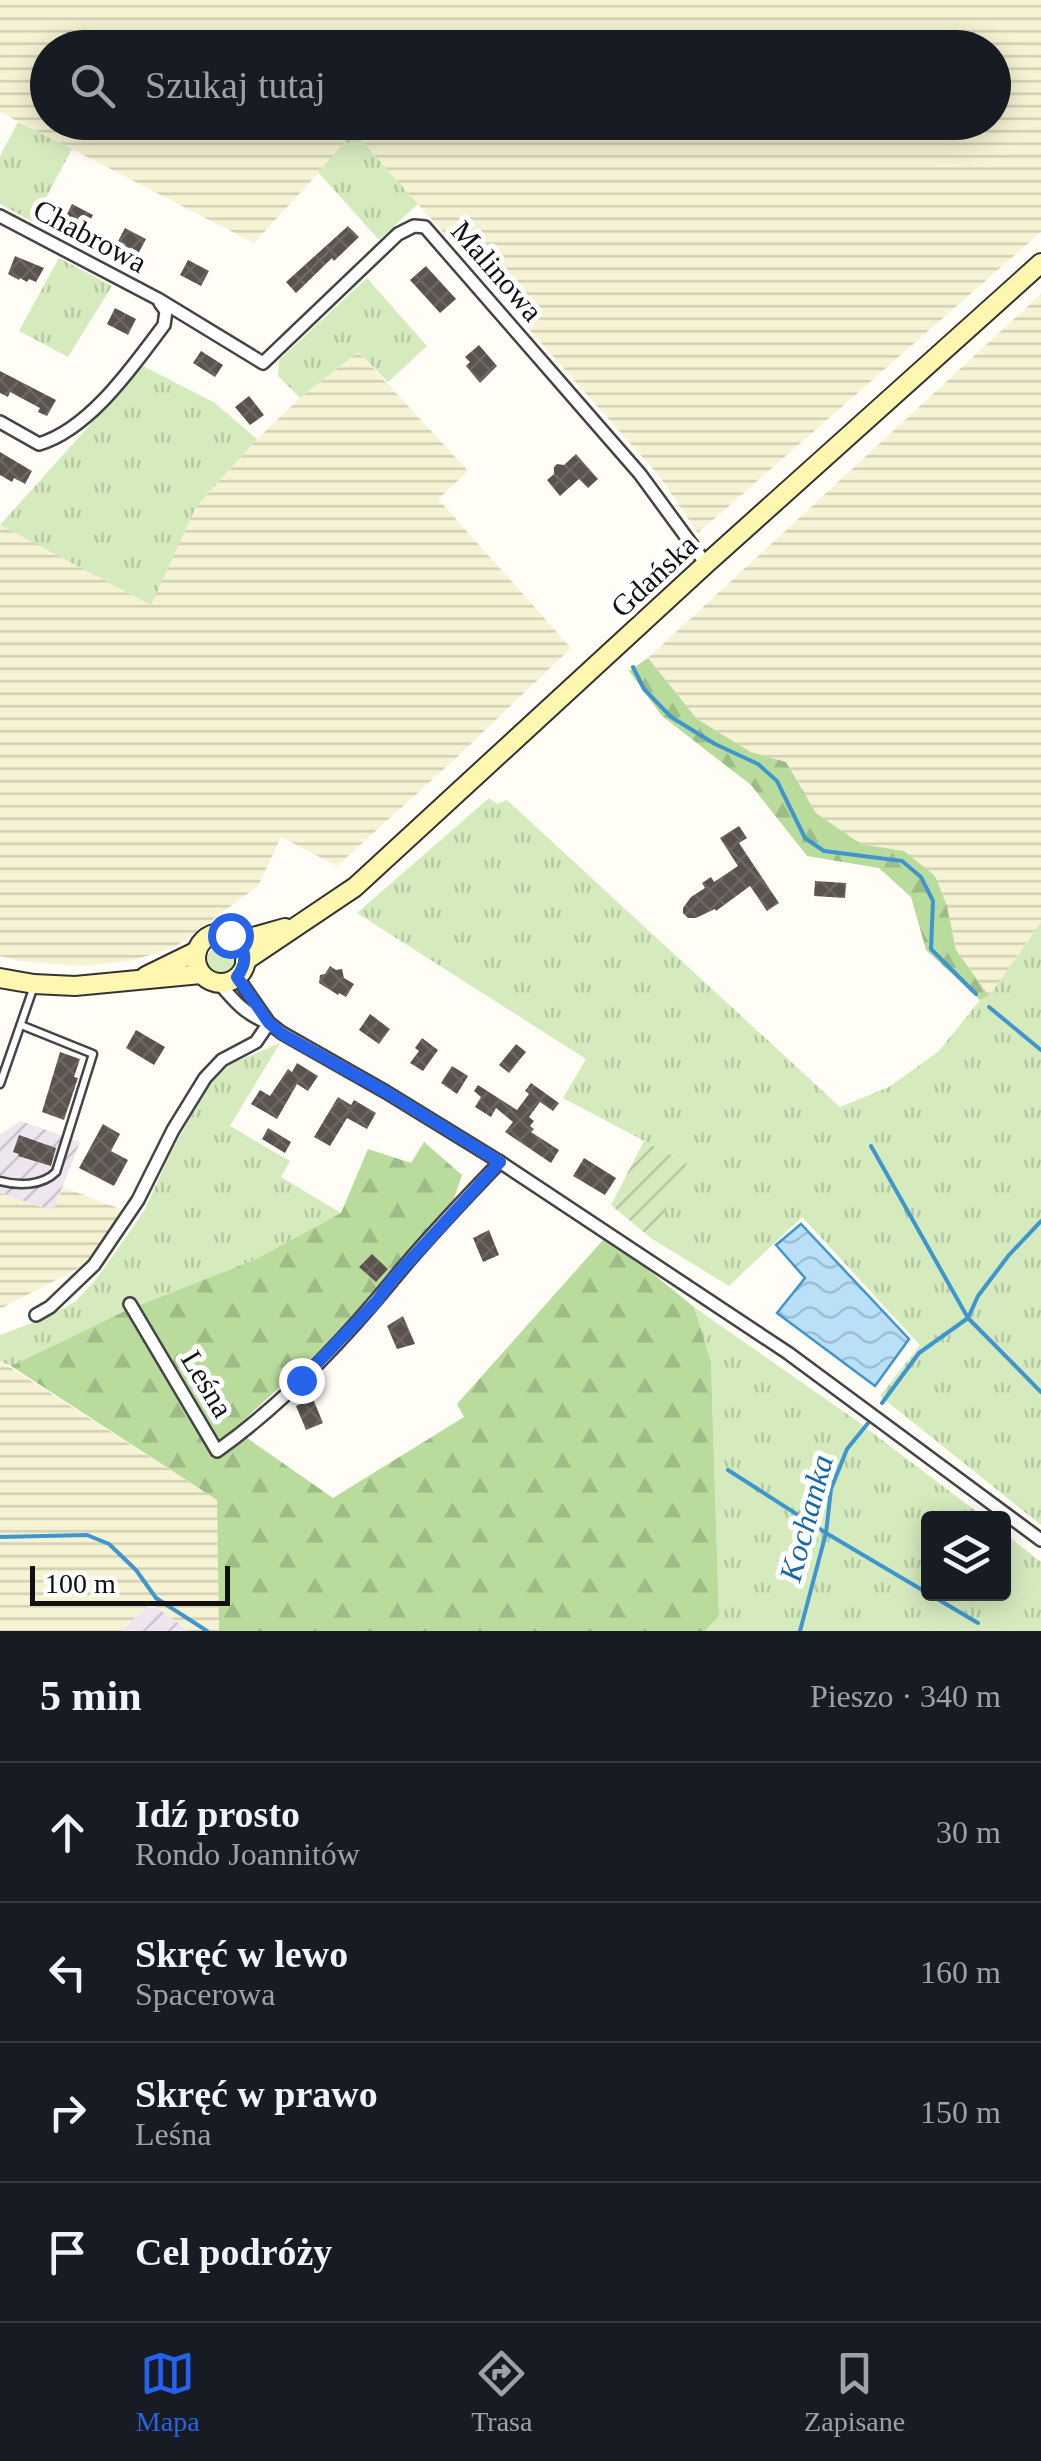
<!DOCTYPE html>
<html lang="pl">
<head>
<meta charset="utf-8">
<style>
	:root { --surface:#171b24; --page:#242831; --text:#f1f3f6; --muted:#9ea1a6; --line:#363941; --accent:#2563eb }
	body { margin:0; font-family:Georgia,serif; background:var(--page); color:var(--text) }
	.controls { position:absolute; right:30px; bottom:30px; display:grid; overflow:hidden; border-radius:10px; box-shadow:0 5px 25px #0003 }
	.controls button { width:90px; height:90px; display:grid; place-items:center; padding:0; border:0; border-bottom:2px solid var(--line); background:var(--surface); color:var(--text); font:50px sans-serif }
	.scale { position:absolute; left:30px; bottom:25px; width:200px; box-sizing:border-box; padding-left:10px; border:5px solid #111; border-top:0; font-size:28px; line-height:35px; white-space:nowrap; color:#111; -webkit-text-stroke:8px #fff; paint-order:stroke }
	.stop { position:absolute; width:30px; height:30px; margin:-22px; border:8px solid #2563eb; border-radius:50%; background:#fff }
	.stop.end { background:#2563eb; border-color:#fff; box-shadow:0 2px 10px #0008 }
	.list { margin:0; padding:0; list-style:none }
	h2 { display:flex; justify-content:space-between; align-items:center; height:130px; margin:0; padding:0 40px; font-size:42px }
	h2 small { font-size:32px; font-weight:400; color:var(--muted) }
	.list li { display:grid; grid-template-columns:65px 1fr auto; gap:30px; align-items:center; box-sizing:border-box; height:140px; padding:0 40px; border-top:2px solid var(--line) }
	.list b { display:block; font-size:38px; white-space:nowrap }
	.list p { margin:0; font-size:32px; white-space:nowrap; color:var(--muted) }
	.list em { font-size:32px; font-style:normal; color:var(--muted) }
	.icon { flex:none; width:55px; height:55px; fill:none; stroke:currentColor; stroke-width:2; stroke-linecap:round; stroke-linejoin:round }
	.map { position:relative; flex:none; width:1041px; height:1631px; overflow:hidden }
	.search { position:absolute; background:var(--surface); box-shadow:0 5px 25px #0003; left:30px; right:30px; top:30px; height:110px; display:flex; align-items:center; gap:25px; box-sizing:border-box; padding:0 35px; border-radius:55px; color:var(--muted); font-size:38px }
	.sheet { height:690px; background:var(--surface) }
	nav { display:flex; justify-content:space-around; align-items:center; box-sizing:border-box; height:140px; border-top:2px solid var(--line); background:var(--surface); font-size:28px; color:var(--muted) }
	nav a { display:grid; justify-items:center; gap:5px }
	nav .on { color:var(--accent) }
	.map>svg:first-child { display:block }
	.industrial { fill:url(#industrial-furrows) }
	.farmland { fill:url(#farmland-rules); fill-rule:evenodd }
	.grass { fill:url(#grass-tufts) }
	.forest { fill:url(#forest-firs) }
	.garden { fill:url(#garden-furrows) }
	.water { fill:url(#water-waves); stroke:#3f96cf; stroke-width:2.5 }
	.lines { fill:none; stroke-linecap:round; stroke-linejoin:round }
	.stream { stroke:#3f96cf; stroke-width:4 }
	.building { fill:url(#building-cross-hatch) }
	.lane-casing { stroke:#444; stroke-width:11 }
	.street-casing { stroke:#444; stroke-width:16 }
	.secondary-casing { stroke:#333; stroke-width:22 }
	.lane { stroke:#fff; stroke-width:6 }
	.street { stroke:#fff; stroke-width:11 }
	.secondary { stroke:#fff6b0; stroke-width:18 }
	.route { stroke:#2563eb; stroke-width:12 }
	.labels { text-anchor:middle; stroke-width:10; stroke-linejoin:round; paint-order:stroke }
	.street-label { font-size:30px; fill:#111; stroke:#fff }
	.water-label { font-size:32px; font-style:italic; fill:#1768a6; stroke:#fff }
</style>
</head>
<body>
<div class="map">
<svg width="1041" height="1631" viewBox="0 0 1041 1631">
	<defs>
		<pattern id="industrial-furrows" width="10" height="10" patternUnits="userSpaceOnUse" patternTransform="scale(2.5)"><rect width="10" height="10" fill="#eee6ef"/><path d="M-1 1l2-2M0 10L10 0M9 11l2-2" fill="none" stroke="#cbc4cc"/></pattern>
		<pattern id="farmland-rules" width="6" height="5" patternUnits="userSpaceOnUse" patternTransform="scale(2.5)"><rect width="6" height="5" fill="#f6f3d4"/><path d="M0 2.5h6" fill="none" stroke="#d2cfb5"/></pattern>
		<pattern id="grass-tufts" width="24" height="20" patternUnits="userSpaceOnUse" patternTransform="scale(2.5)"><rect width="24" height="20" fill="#d5ebbd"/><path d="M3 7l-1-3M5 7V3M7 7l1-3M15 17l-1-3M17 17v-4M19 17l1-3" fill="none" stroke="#b6c8a1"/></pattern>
		<pattern id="forest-firs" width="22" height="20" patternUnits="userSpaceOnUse" patternTransform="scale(2.5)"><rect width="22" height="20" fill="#b9dc9c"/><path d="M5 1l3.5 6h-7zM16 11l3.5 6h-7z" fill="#9ebc85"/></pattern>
		<pattern id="garden-furrows" width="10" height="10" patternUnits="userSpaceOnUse" patternTransform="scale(2.5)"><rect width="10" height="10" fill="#d5ebbd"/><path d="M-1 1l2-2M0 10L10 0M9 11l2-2" fill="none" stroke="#b6c8a1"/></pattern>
		<pattern id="water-waves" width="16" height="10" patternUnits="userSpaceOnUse" patternTransform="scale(2.5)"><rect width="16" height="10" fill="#b9e0f7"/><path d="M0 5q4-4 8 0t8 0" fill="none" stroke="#9ebfd3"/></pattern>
		<pattern id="building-cross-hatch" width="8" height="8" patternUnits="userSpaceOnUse" patternTransform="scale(2.5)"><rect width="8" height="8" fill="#5a524d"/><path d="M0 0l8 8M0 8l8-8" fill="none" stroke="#6d6662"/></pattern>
	</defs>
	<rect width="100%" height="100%" fill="#fffdf5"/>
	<!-- industrial -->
	<g class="industrial">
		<polygon points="21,1121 80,1142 53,1211 0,1193 0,1134"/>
		<polygon points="151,1603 189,1631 121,1631"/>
	</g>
	<!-- farmland -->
	<g class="farmland">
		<path d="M 0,0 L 1041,0 L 1041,232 L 698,533 L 660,477 L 355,133 L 254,243 L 0,112 ZM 48,48 L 994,48 L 994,122 L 48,122 Z"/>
		<polygon points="1041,294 1041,922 989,996 956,950 947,906 904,851 861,844 816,813 786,762 751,752 697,719 648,658"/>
		<polygon points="358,352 468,471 438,499 571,648 455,759 337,866 281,837 258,886 175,947 130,961 82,966 19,961 0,956 0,525 151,604 196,507 257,439 300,398"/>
		<polygon points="63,1187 123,1210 83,1266 0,1309 0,1193 53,1211"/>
		<polygon points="0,1361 217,1500 219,1631 189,1631 151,1603 121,1631 0,1631"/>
	</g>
	<!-- grass -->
	<g class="grass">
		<polygon points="18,122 72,149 33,222 0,204 0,156"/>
		<polygon points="354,132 418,204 379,240 318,172"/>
		<polygon points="59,258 112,286 68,357 19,331"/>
		<polygon points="367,278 427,346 388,382 358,352 300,398 278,376 279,360"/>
		<polygon points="143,366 215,403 257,439 196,507 151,605 0,525"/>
		<polygon points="489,798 497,804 507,800 840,1107 889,1087 939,1051 980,1000 989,996 1041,922 1041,1525 880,1396 920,1345 802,1217 729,1286 652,1239 686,1163 563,1098 586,1059 357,913"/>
		<circle cx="221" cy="960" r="14"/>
		<polygon points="280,1043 230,1126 290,1161 281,1177 341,1213 254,1260 127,1310 11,1366 0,1361 0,1335 45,1318 76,1301 98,1277 144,1211 173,1148 214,1076 235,1062"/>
		<polygon points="694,1307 857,1421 985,1518 928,1518 928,1594 1004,1594 1004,1533 1041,1562 1041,1631 705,1631 719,1616 711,1362"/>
	</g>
	<!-- forest -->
	<g class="forest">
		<polygon points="648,658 697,719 751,752 786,762 816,813 861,844 904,851 935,876 947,906 956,950 989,996 980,1000 926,950 911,897 879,868 807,856 751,785 662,716 629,671"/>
		<polygon points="424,1142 462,1175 452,1205 329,1342 234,1429 333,1498 464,1417 457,1404 603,1240 641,1264 694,1307 711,1362 719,1616 705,1631 219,1631 217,1500 11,1366 127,1310 254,1260 341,1213 368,1149 411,1163"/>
	</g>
	<!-- garden -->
	<polygon class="garden" points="644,1141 687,1163 652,1239 611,1205"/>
	<!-- water -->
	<polygon class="water" points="801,1224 909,1339 875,1386 777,1313 805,1278 776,1245"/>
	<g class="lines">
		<!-- stream -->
		<g class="stream">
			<polyline points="633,667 644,689 671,717 715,744 758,764 777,781 805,838 824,851 902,861 921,877 933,901 931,949 976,994"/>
			<polyline points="989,1007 1041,1050"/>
			<polyline points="871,1146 968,1318 1041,1392"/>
			<polyline points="882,1403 919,1353 968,1318 978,1296 1009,1255 1041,1221"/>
			<polyline points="728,1470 826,1533 978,1623"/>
			<polyline points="0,1537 87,1535 109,1544 136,1570 156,1598 207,1631"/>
			<polyline points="800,1631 826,1533 831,1489 847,1449 869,1422"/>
		</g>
	</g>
	<!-- building -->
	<g class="building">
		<polygon points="72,204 93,215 84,231 64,220"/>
		<polygon points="348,226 359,237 334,261 332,258 296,293 286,282"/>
		<polygon points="125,228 146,239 137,256 116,245"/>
		<polygon points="15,256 44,268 36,282 29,279 27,282 20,278 19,280 8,274"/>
		<polygon points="188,260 209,271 201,286 180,275"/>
		<polygon points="426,266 456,299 440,313 410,280"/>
		<polygon points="115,308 136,319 128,335 107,324"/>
		<polygon points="479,345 497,366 480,383 466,366 470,362 465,357"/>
		<polygon points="201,351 223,365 215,377 193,363"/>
		<polygon points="0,371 56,400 47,416 38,412 40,408 10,392 8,397 0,393"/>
		<polygon points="249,396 264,415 250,425 235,407"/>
		<polygon points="0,452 32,471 25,484 14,478 12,482 0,475"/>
		<polygon points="576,454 598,479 588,488 579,479 560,496 547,480 554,474 554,467 557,464 564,465"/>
		<polygon points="739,826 747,838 739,843 779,903 767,911 750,886 716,911 715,909 696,918 688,918 683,913 683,908 691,897 705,888 702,883 711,877 714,882 738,866 720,838"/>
		<polygon points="815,881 846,883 845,898 814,896"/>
		<polygon points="330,966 336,970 342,969 344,978 354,984 346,997 339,993 338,995 319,983 320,975 325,974"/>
		<polygon points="370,1014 390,1029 379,1044 359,1030"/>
		<polygon points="136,1030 165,1047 154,1065 126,1048"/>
		<polygon points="422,1038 438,1050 423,1071 410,1063 419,1051 415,1048"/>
		<polygon points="516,1044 526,1052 509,1073 499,1065"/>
		<polygon points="60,1052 80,1059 74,1077 78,1078 64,1120 42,1112"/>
		<polygon points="297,1063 318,1076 308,1091 297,1084 277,1119 251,1104 260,1090 270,1096 288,1069 292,1072"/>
		<polygon points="452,1066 468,1076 457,1094 441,1083"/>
		<polygon points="531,1083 559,1103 553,1111 540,1102 529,1117 534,1121 530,1126 534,1129 531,1132 559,1150 551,1163 505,1132 513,1122 496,1108 491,1117 475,1107 481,1097 474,1091 478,1085 517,1110 529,1094 525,1091"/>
		<polygon points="338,1097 351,1105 354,1100 376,1113 367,1129 347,1118 330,1146 314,1137"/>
		<polygon points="103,1124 120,1134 111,1151 128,1160 114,1186 79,1168"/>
		<polygon points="268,1128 291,1142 285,1153 262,1139"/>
		<polygon points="19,1135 56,1148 51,1166 18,1156 19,1154 13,1152"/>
		<polygon points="584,1158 616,1178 605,1195 573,1176"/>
		<polygon points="489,1230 499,1255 483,1262 473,1238"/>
		<polygon points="372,1254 388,1269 376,1282 359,1267"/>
		<polygon points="403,1316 415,1344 397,1349 387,1326"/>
		<polygon points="313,1399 323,1423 306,1430 296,1406"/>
	</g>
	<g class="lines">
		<!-- lane casing -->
		<g class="lane-casing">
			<g id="lane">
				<polyline points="0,1084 34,986"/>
				<path d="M 0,1181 C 18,1186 42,1186 56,1172 L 93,1054 L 21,1025"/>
			</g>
		</g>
		<!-- street casing -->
		<g class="street-casing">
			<g id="street">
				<polyline points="0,216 158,299 263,363 398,234 414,226 425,227 640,474 706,564"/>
				<path d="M 0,422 L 39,444 C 90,429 133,366 164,325 L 166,311 L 160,303"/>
				<polyline points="237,977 269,1023 282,1033 386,1092 500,1162 788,1353 1041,1540"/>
				<path d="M 219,983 C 234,1001 246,1015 269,1023"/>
				<path d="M 130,1304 L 217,1451 C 283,1404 341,1343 392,1281 C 425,1240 463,1201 500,1162"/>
				<polyline points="36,1315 50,1307 94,1265 138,1200 173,1130 205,1078 222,1060 256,1042 269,1023"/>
			</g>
		</g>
		<!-- secondary casing -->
		<g class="secondary-casing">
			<g id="secondary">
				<circle cx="221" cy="958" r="25"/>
				<polyline points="239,941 285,928"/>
				<polyline points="245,961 355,887 706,564 1041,263"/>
				<polyline points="146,976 197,951"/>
				<polyline points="0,978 34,984 75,986 201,974"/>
			</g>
		</g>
		<!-- lane -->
		<use href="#lane" class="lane"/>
		<!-- street -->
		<use href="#street" class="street"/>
		<!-- secondary -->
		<use href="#secondary" class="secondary"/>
	</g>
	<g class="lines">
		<!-- route -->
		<path class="route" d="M 230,935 C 246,946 249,961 237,977 L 269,1023 L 282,1034 L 386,1092 L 500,1162 L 392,1280 L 376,1302 L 301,1380"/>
	</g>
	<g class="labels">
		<!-- street labels -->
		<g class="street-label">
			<text transform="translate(90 236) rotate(28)" y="10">Chabrowa</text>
			<text transform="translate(497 271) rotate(49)" y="10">Malinowa</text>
			<text transform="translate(654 576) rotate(-43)" y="10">Gdańska</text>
			<text transform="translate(207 1384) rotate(59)" y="10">Leśna</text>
		</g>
		<!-- water labels -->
		<g class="water-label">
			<text transform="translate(806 1518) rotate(-75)" y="11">Kochanka</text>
		</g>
	</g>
</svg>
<div class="controls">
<button><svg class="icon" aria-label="layers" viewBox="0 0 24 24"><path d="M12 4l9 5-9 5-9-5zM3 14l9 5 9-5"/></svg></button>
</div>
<div class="scale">100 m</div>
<div class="stop" style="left:230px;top:935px"></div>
<div class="stop end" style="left:301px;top:1380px"></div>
<div class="search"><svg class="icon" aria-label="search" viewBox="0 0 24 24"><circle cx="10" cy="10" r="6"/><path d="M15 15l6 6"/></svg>Szukaj tutaj</div>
</div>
<section class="sheet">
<h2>5 min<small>Pieszo · 340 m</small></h2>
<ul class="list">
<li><svg class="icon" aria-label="ahead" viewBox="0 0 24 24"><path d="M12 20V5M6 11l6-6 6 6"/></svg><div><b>Idź prosto</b><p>Rondo Joannitów</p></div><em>30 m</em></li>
<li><svg class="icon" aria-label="left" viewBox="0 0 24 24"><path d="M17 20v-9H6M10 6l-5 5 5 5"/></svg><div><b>Skręć w lewo</b><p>Spacerowa</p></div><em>160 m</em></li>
<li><svg class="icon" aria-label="right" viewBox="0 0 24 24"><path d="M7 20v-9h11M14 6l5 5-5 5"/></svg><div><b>Skręć w prawo</b><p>Leśna</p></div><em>150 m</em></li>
<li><svg class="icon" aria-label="arrive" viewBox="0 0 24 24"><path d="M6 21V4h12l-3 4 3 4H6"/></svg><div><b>Cel podróży</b></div></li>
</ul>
</section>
<nav>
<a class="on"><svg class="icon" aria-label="map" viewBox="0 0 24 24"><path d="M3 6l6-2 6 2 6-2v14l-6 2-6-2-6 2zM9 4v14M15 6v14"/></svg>Mapa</a>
<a><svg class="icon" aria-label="directions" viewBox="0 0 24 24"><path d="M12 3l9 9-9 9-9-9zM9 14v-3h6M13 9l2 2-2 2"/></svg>Trasa</a>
<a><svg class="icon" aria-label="saved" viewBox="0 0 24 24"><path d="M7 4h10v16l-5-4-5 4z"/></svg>Zapisane</a>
</nav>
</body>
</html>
